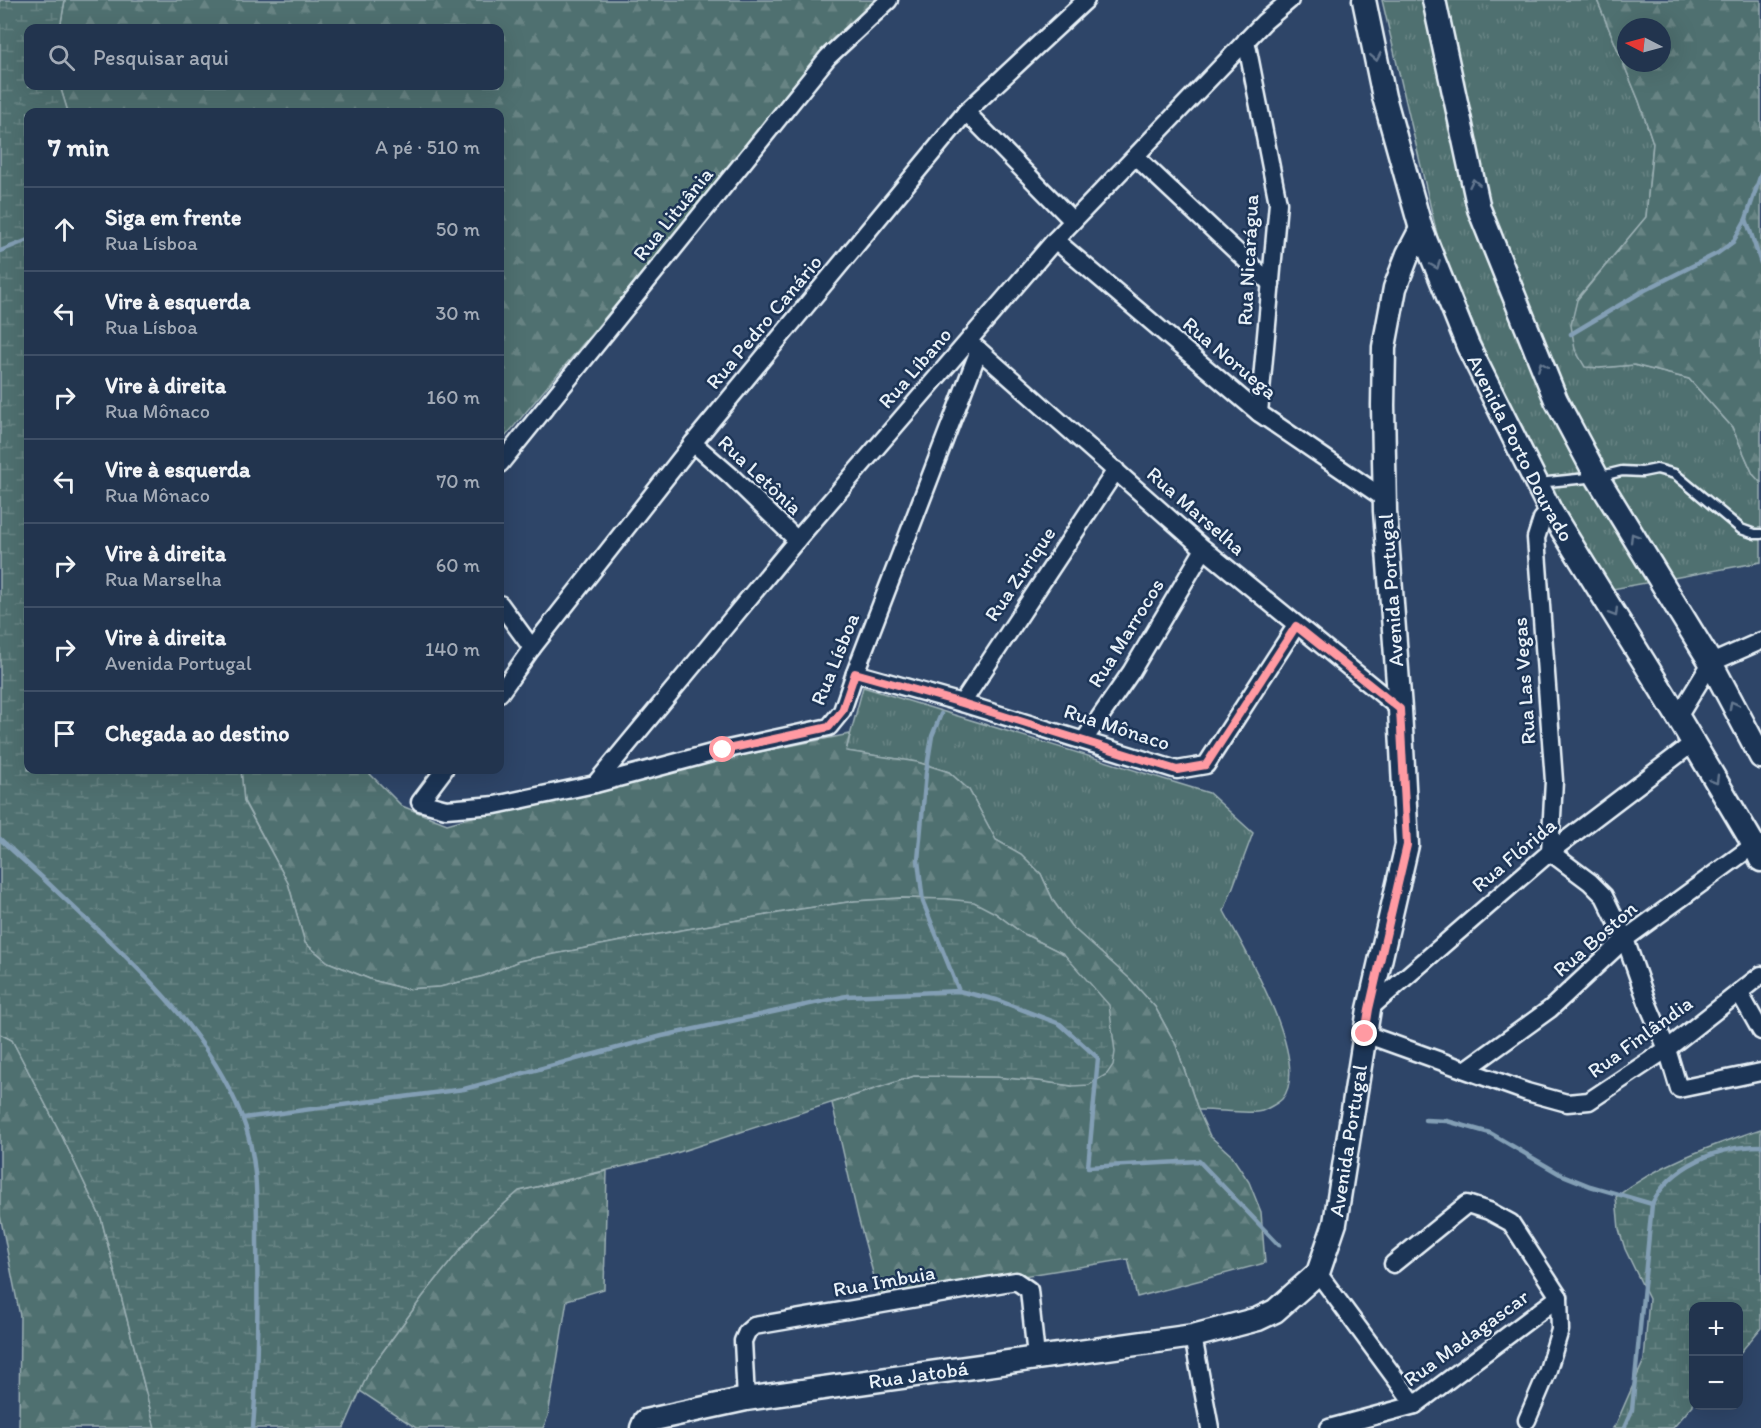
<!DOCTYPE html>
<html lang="pt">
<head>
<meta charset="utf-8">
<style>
	:root { --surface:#22344e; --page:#2e3f58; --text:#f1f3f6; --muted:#a2aab6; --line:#3f4f66 }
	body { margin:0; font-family:Itim,sans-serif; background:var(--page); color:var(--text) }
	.controls { position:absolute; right:18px; bottom:18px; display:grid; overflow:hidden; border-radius:12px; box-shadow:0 6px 24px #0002 }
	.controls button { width:54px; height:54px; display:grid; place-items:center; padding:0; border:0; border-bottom:2px solid var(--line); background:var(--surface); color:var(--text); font:30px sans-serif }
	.compass { position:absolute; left:1617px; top:18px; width:54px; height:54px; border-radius:50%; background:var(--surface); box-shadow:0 6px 24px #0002; rotate:276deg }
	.stop { position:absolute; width:18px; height:18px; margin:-14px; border:4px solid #ff9aa2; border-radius:50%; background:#fff }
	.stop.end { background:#ff9aa2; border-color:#fff; box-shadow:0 2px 6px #0008 }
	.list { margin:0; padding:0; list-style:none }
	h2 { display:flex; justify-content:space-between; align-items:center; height:78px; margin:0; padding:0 24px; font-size:26px }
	h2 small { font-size:20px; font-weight:400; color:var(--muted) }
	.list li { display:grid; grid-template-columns:39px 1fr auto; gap:18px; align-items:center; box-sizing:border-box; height:84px; padding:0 24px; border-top:2px solid var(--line) }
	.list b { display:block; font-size:22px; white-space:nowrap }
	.list p { margin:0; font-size:20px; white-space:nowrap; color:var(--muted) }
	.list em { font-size:20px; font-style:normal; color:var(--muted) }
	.icon { flex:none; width:33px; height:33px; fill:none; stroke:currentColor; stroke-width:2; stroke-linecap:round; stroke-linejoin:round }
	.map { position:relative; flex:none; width:1761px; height:1428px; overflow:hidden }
	.search { position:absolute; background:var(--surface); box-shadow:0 6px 24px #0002; left:24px; top:24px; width:480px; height:66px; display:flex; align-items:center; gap:15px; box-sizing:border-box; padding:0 21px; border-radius:12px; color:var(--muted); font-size:22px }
	.panel { position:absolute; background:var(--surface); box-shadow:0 6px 24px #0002; left:24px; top:108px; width:480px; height:666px; border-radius:12px }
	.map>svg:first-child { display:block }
	.grass { fill:url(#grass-tufts); stroke:#9cb0b4; stroke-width:1.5 }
	.forest { fill:url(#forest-firs); stroke:#9cb0b4; stroke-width:1.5; fill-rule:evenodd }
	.wetland { fill:url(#wetland-marsh); stroke:#9cb0b4; stroke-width:1.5 }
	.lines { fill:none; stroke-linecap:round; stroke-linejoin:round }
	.stream { stroke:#839fb5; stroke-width:4.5 }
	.lane-casing { stroke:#e8f1f8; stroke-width:13 }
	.street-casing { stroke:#e8f1f8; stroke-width:21 }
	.secondary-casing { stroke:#e8f1f8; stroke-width:27 }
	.lane { stroke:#1d3557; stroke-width:8 }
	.street { stroke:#1d3557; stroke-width:16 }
	.secondary { stroke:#1d3557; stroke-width:22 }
	.oneway { stroke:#64778f }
	.route { stroke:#ff9aa2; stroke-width:8 }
	.labels { text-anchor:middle; stroke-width:5; stroke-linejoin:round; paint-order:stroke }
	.street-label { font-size:21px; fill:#e8f1f8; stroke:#1d3557 }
</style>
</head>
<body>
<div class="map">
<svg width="1761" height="1428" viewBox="0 0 1761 1428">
	<defs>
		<pattern id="grass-tufts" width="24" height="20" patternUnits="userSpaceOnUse" patternTransform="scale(1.5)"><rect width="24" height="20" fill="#4f6f6f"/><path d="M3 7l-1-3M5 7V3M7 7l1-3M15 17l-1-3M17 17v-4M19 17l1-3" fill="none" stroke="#688484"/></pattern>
		<pattern id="forest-firs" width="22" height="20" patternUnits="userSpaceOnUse" patternTransform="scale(1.5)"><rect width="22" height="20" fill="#4f6f6f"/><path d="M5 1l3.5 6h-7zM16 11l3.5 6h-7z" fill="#688484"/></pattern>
		<pattern id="wetland-marsh" width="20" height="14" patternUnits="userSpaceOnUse" patternTransform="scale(1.5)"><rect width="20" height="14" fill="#4f6f6f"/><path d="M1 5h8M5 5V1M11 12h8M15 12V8" fill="none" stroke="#688484"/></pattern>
	</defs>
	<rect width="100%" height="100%" fill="#2e4568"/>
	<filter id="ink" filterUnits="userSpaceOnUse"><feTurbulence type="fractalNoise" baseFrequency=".0167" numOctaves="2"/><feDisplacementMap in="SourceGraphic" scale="12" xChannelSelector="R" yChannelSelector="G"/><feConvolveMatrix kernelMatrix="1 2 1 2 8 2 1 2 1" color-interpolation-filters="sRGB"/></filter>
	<g filter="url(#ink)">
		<!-- grass -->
		<g class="grass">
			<polygon points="1382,0 1597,0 1639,101 1653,143 1646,217 1577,299 1599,368 1634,365 1689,379 1732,427 1753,474 1761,483 1761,562 1607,590 1512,416 1439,243"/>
			<path d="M 863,687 L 1209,793 L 1253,833 L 1224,911 C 1243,947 1313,1062 1282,1099 C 1278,1103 1267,1109 1262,1111 C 1249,1115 1214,1109 1198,1110 L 1176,1045 L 1155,1007 L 1130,979 L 1071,926 L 1054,902 L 1041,874 L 1021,854 L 996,840 L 969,790 L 949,772 L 917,762 L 846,751 Z"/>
		</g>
		<!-- forest -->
		<g class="forest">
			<polygon points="65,0 885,0 822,58 500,443 500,112 68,112 60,86 500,86 500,28 60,28"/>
			<path d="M 1597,0 L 1761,0 L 1761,483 L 1753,474 L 1732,427 L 1689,379 L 1634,365 L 1599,368 L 1585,367 L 1575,350 L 1571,325 L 1577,300 L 1646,217 L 1653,143 L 1639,101 ZM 1626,27 L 1662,27 L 1662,63 L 1626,63 Z"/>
			<polygon points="850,734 846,751 917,762 949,772 969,790 996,840 1021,854 1041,874 1054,902 1071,926 1130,979 1155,1007 1176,1045 1198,1110 1210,1136 1231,1155 1249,1182 1261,1212 1265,1263 1137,1297 1128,1259 880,1299 858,1217 832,1103 914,1076 996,1077 1039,1081 1072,1086 1064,954 1022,933 995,913 948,899 901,898 855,901 801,909 637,938 519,961 484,976 440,987 405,989 372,980 328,962 305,943 288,883 244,801 241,770 366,770 402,806 447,824 572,789"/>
			<polygon points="0,1034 12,1040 60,1132 101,1218 155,1428 19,1428 20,1316 0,1215"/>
			<polygon points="607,1171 604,1289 567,1300 548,1416 543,1428 416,1428 360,1391 370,1369 423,1296 479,1226 519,1191"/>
		</g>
		<!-- wetland -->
		<g class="wetland">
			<polygon points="0,0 65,0 60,28 28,28 28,86 60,86 68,112 28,112 28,770 241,770 244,802 288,883 305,943 328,962 372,980 405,989 440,987 484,976 519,961 637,938 801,909 855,901 901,898 948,899 974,902 995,913 1022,933 1064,954 1109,1005 1115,1052 1113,1065 1107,1074 1089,1085 1072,1086 1039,1081 996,1077 914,1076 667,1156 519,1191 479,1226 423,1296 370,1369 344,1428 155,1428 101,1218 60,1132 12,1040 0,1034"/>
			<path d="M 1761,1129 L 1761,1328 L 1739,1354 L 1738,1306 L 1694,1306 L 1693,1405 L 1673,1428 L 1613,1428 L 1616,1424 L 1644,1360 L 1649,1299 L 1625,1249 L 1619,1229 L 1616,1197 C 1658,1164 1711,1146 1761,1129 Z"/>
		</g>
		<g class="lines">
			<!-- stream -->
			<g class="stream">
				<polyline points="1746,219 1761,263"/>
				<polyline points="0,251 28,240"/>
				<polyline points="1571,334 1645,290 1718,253 1733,242 1746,219 1761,174"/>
				<polyline points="941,714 932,736 926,773 918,860 923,902 959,991"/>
				<path d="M 0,839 C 28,864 56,890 83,916 C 146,974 210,1036 242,1117 C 258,1156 257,1200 257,1242 C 258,1304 258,1366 253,1428"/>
				<polyline points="243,1118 464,1089 662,1036 847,996 959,991 997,1000 1060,1024 1098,1058 1088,1167 1199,1161 1279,1245"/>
				<polyline points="1425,1120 1447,1121 1490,1133 1560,1174 1590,1186 1652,1204"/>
				<path d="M 1624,1428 L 1632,1410 L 1652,1204 C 1671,1165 1719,1146 1761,1146"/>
			</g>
			<!-- lane casing -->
			<g class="lane-casing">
				<polyline id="lane" points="1538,483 1597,477 1622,471 1642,472 1657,469 1675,474 1741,529 1755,534 1761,534"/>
			</g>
			<!-- street casing -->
			<g class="street-casing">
				<g id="street">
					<polyline points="1246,40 1278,203 1259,413"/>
					<polyline points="966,112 1073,221"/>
					<polyline points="1136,157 1271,284"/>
					<polyline points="1055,240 1259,413 1385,499"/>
					<polyline points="970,344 979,350 1204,549 1400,709"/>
					<polyline points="693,443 731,476 797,540"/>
					<polyline points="500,464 828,57 889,0"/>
					<polyline points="1550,510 1542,519 1536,538 1554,781 1550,852 1590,882 1604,896 1625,939 1647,1002 1667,1049 1679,1089 1761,1072"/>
					<polyline points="500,604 532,648"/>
					<polyline points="855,673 962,703 1177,770 1206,765 1296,626"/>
					<polyline points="500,693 532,648 693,443 966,112 1086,0"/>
					<polyline points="962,703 1116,470"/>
					<polyline points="1678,717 1711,663 1761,641"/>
					<polyline points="1084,740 1131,672 1204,549"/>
					<polyline points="444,770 420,802 446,809 495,805 595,784 723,750 829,727 842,711 855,673 979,350"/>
					<polyline points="595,784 797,540 1055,240 1264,22 1290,0"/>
					<polyline points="1739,992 1761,1031"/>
					<polyline points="1369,1009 1550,852 1693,743"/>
					<polyline points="1365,1034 1527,1092 1567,1103 1589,1101 1667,1049 1761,975"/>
					<polyline points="1467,1069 1550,1009 1625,939 1754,845"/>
					<polyline points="1393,1264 1467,1204 1489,1211 1511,1223 1559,1297 1560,1330 1547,1373 1527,1420"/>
					<polyline points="1318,1273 1415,1405"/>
					<polyline points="1193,1336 1210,1428"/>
					<polyline points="746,1399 743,1341 747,1332 754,1326 1016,1281 1029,1290 1036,1357"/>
					<polyline points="1329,1428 1415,1405 1559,1297"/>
				</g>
			</g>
			<!-- secondary casing -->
			<g class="secondary-casing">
				<g id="secondary">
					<path id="s1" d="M 1364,0 L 1384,97 L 1421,229 L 1468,346 L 1550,510 L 1678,717 L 1754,845 L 1761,860"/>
					<polyline points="1434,0 1479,209 1556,400 1597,477 1711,663 1761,757"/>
					<path id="s2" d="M 642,1428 L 645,1421 L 746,1399 L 1193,1336 L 1258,1319 L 1275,1311 L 1318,1273 L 1335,1223 L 1369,1009 L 1407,845 L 1400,709 L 1385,511 L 1383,405 L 1384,347 L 1395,288 L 1408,254 L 1421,229"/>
				</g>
			</g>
			<!-- lane -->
			<use href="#lane" class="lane"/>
			<!-- street -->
			<use href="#street" class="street"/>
			<!-- secondary -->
			<use href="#secondary" class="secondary"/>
		</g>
		<!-- one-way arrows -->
		<defs><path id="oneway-chevron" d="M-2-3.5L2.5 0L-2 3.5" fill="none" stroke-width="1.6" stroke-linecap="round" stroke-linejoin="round" transform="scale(1.5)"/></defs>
		<g class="oneway">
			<use href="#oneway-chevron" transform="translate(1376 57) rotate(79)"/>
			<use href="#oneway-chevron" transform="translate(1474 183) rotate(-102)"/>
			<use href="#oneway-chevron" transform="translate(1436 265) rotate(68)"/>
			<use href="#oneway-chevron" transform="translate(1542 366) rotate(-112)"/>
			<use href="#oneway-chevron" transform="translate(1634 537) rotate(-121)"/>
			<use href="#oneway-chevron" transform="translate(1614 613) rotate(58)"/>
			<use href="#oneway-chevron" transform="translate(1733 705) rotate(-118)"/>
			<use href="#oneway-chevron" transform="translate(1715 780) rotate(59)"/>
		</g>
	</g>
	<g class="lines" filter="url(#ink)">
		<!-- route -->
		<polyline class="route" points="723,750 829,727 842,711 855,673 962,703 1177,770 1206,765 1296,626 1400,709 1407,845 1369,1009 1365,1034"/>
	</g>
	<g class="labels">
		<!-- street labels -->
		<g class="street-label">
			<text transform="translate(673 214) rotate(-51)" y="7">Rua Lituânia</text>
			<text transform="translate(1248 260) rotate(-87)" y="7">Rua Nicarágua</text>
			<text transform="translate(764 322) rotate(-50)" y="7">Rua Pedro Canário</text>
			<text transform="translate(1230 358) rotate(40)" y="7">Rua Noruega</text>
			<text transform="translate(915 368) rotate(-49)" y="7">Rua Líbano</text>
			<text dy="7" stroke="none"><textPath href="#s1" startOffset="477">Avenida Porto Dourado</textPath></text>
			<text transform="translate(760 475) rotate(43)" y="7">Rua Letônia</text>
			<text transform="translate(1196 511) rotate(41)" y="7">Rua Marselha</text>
			<text transform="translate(1020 574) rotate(-56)" y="7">Rua Zurique</text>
			<text transform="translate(1391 590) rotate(-94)" y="7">Avenida Portugal</text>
			<text transform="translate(1126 633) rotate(-58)" y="7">Rua Marrocos</text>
			<text transform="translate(835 659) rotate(-68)" y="7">Rua Lísboa</text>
			<text transform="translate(1524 681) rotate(-94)" y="7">Rua Las Vegas</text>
			<text transform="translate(1117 727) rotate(18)" y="7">Rua Mônaco</text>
			<text transform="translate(1514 855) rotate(-40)" y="7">Rua Flórida</text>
			<text transform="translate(1595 939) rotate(-41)" y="7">Rua Boston</text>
			<text transform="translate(1640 1037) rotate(-36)" y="7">Rua Finlândia</text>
			<text dy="7" stroke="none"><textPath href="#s2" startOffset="842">Avenida Portugal</textPath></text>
			<text transform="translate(884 1281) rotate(-10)" y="7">Rua Imbuia</text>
			<text transform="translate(1466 1338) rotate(-36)" y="7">Rua Madagascar</text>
			<text dy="7" stroke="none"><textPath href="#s2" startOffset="285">Rua Jatobá</textPath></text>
		</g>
	</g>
</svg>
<div class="controls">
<button>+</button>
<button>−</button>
</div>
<svg class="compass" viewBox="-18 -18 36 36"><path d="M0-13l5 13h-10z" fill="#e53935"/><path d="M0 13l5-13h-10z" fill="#a2aab6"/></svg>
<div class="stop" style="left:723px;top:750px"></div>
<div class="stop end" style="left:1365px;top:1034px"></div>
<div class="search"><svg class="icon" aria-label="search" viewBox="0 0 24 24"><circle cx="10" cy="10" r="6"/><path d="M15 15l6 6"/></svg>Pesquisar aqui</div>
<section class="panel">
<h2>7 min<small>A pé · 510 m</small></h2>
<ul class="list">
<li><svg class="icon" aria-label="ahead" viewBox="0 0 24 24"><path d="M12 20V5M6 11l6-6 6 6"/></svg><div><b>Siga em frente</b><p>Rua Lísboa</p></div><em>50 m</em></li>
<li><svg class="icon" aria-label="left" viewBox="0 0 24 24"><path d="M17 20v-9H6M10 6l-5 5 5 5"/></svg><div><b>Vire à esquerda</b><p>Rua Lísboa</p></div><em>30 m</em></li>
<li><svg class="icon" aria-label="right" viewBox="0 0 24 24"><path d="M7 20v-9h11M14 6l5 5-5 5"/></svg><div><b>Vire à direita</b><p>Rua Mônaco</p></div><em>160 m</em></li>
<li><svg class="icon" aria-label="left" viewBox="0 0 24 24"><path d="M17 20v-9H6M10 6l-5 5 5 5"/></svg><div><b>Vire à esquerda</b><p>Rua Mônaco</p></div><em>70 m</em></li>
<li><svg class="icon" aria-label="right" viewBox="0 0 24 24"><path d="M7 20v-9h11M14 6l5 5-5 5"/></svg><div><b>Vire à direita</b><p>Rua Marselha</p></div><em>60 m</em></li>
<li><svg class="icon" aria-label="right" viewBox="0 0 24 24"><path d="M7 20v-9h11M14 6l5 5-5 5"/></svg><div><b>Vire à direita</b><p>Avenida Portugal</p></div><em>140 m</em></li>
<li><svg class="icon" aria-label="arrive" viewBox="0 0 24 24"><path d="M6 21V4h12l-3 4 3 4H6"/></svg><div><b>Chegada ao destino</b></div></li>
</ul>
</section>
</div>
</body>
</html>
